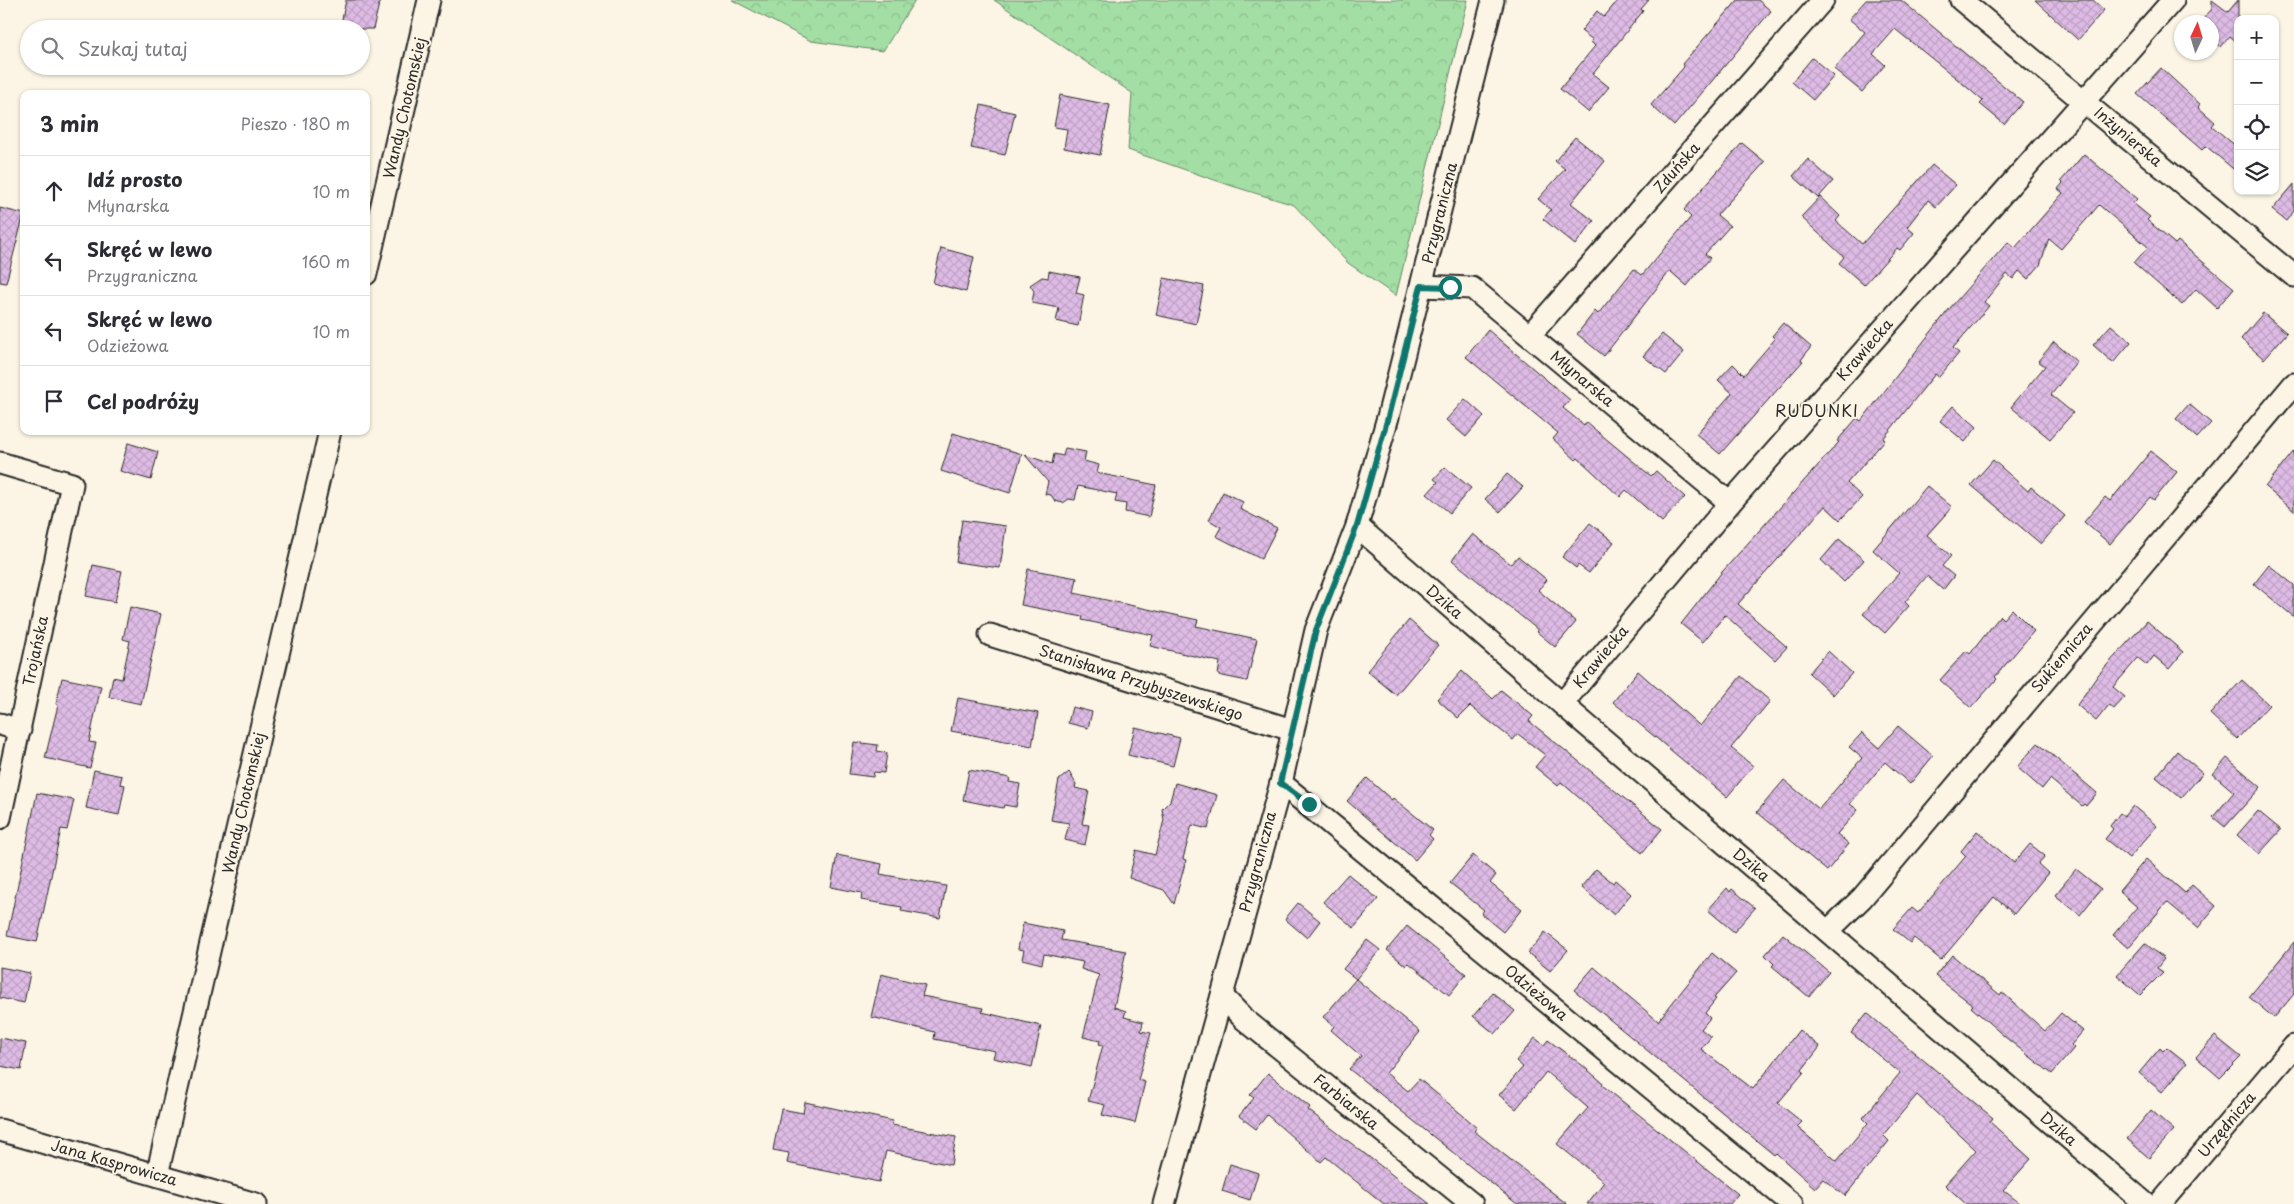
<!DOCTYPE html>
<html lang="pl">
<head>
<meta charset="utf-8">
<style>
	:root { --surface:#fff; --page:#f2f2f3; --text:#2b2b33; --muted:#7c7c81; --line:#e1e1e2 }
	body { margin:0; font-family:"Playpen Sans",sans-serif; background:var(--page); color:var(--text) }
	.controls { position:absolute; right:15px; top:15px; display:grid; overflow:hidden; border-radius:10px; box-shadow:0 1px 4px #0004 }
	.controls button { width:45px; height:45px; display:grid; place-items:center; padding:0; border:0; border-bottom:1px solid var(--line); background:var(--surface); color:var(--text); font:25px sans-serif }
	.compass { position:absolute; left:2174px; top:15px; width:45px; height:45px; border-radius:50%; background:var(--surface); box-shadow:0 1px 4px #0004; rotate:4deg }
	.stop { position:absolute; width:15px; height:15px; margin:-11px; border:4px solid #0f766e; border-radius:50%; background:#fff }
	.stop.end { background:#0f766e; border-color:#fff; box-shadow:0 1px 5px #0008 }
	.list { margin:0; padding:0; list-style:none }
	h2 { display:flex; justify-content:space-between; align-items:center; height:65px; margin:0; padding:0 20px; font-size:21px }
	h2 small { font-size:16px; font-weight:400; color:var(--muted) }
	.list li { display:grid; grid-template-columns:32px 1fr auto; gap:15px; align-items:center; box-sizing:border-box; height:70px; padding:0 20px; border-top:1px solid var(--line) }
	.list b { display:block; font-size:19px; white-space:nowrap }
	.list p { margin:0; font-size:16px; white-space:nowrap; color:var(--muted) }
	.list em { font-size:16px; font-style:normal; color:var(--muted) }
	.icon { flex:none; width:28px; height:28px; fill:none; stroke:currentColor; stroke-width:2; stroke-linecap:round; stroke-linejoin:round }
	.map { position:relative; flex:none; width:2294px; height:1204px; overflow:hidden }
	.search { position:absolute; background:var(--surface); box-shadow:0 1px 4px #0004; left:20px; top:20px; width:350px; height:55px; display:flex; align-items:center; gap:12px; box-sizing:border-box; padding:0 18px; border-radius:28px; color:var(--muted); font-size:19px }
	.panel { position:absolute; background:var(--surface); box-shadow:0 1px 4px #0004; left:20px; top:90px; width:350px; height:345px; border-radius:10px }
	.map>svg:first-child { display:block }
	.forest { fill:url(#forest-crowns); stroke:#678468 }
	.building { fill:url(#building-cross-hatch); stroke:#2b2b2b }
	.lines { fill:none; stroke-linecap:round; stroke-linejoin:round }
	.minor-casing { stroke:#2b2b2b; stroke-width:25 }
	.minor { stroke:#fcf5e5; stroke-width:21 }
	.route { stroke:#0f766e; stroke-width:6 }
	.labels { text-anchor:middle; stroke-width:4; stroke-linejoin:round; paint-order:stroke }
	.street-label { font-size:15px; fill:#2b2b2b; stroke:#fcf5e5 }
	.neighbourhood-label { font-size:16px; letter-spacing:1px; fill:#2b2b2b; stroke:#fcf5e5 }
</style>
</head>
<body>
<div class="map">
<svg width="2294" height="1204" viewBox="0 0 2294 1204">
	<defs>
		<pattern id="forest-crowns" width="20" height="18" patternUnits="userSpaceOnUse" patternTransform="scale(1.25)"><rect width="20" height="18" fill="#a3dea4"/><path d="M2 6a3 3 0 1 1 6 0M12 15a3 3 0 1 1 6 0" fill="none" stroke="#8cbf8d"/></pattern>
		<pattern id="building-cross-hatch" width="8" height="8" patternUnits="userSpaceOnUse" patternTransform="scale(1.25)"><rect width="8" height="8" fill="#debbe5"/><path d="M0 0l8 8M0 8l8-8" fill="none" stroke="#bfa1c5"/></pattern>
	</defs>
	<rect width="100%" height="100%" fill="#fcf5e5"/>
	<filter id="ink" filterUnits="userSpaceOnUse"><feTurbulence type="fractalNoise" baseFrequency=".02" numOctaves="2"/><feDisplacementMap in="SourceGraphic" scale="10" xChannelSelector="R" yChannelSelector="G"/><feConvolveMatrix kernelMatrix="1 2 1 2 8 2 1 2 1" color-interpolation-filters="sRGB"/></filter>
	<g filter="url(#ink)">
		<!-- forest -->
		<g class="forest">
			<polygon points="732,0 915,0 883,51 811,41"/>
			<polygon points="994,0 1468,0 1396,296 1348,263 1294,205 1232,186 1128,150 1132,93"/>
		</g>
		<!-- building -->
		<g class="building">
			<polygon points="346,0 380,0 373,29 340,29"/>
			<polygon points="1618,0 1649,0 1641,9 1643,11 1593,74 1609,87 1588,112 1560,89 1595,46 1591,42 1593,40 1581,31 1597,11 1604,17"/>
			<polygon points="1738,0 1758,0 1771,11 1674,126 1651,105 1684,67 1682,64"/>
			<polygon points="1866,0 1901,0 2023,102 2004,124 1980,104 1983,101 1956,78 1895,29 1873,54 1885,65 1862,92 1834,69 1865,32 1849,19"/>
			<polygon points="2035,0 2093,0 2104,10 2078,40"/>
			<polygon points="2212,0 2228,12 2238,0 2238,43 2230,36 2221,47 2212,39 2212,22 2200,22 2212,9"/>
			<polygon points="1812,58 1834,76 1813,100 1792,82"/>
			<polygon points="2161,68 2200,104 2198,107 2215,122 2212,126 2238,148 2238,173 2206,146 2202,150 2137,94"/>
			<polygon points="1060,95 1110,105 1100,155 1064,148 1067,129 1054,127"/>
			<polygon points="981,105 1015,113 1005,155 971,148"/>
			<polygon points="1575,137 1605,161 1571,203 1594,221 1575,245 1543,219 1551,210 1538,199 1565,169 1555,161"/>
			<polygon points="1742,143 1765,162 1717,215 1730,226 1705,254 1710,258 1687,286 1670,271 1604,356 1577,334 1595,311 1598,314 1634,269 1642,275 1691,217 1684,210"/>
			<polygon points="2084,154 2137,199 2133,203 2150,217 2147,220 2175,244 2178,241 2234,288 2217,308 2196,289 2182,305 2134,263 2148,247 2099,205 2061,249 2049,239 2040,265 2028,279 2019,271 2013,279 2007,274 1984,302 1989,306 1953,348 1959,353 1939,377 1935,374 1883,439 1885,440 1847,483 1862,497 1840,520 1825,506 1738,604 1787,647 1775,660 1725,615 1703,642 1681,624 1722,572 1839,442 1837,441 1857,418 1861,421 1950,308 2008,242 2015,248 2063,193 2058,189 2063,183 2061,181"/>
			<polygon points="1808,159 1833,181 1818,198 1793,176"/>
			<polygon points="1932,165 1956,185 1936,207 1928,200 1907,227 1914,233 1900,250 1897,248 1864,285 1839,263 1844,257 1801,217 1820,197 1840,216 1836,221 1862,244"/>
			<polygon points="2294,184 2294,211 2286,221 2272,210"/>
			<polygon points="0,208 24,214 6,283 0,282"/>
			<polygon points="941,248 974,257 966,292 933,283"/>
			<polygon points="1049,271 1080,277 1076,293 1084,295 1078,326 1056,321 1059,308 1032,303 1034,291 1030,285 1042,277 1048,278"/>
			<polygon points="1164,278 1204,286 1196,324 1156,315"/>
			<polygon points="2263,313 2287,333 2264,359 2241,339"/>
			<polygon points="1783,323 1811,347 1801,360 1803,361 1720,454 1696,434 1732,393 1718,380 1733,364 1744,375 1775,339 1772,336"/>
			<polygon points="2111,325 2131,342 2113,363 2093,345"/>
			<polygon points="1488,330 1570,400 1563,408 1584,425 1587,423 1651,476 1656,471 1685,497 1662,522 1626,490 1620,497 1578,458 1576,460 1553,439 1558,433 1466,357"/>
			<polygon points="1662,334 1684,352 1666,374 1643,356"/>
			<polygon points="2054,342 2077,362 2051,395 2073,413 2050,439 2011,407 2045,366 2038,361"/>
			<polygon points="1465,399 1484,416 1466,437 1446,420"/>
			<polygon points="2189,404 2211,423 2197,438 2176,419"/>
			<polygon points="1953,406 1977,427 1965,442 1940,421"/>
			<polygon points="953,433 1022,454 1010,493 941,471"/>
			<polygon points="128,443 158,452 151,480 120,471"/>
			<polygon points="1065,448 1086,452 1084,461 1099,465 1097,473 1156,485 1149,517 1125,512 1126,504 1115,502 1117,494 1078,486 1075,500 1069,499 1063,503 1055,501 1051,495 1045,494 1048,482 1025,455 1052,464 1054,454 1063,456"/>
			<polygon points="2151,451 2177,472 2154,500 2150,497 2110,544 2084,522 2105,497 2110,501"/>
			<polygon points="2294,451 2294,511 2265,487"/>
			<polygon points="1993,460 2028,491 2031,487 2065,516 2041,544 1971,485"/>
			<polygon points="1445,467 1471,488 1450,513 1427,494 1438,482 1434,479"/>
			<polygon points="1507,474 1523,487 1500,512 1485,499"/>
			<polygon points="1927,486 1952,507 1927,535 1951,556 1942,566 1954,576 1943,590 1927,576 1905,602 1909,606 1885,633 1863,614 1899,573 1873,550"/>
			<polygon points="1223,492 1243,502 1240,509 1277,528 1261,559 1216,536 1221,527 1209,520"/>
			<polygon points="962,520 1006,526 1000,568 956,562"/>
			<polygon points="1590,523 1614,542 1589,573 1578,565 1576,568 1562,557"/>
			<polygon points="1473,534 1511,564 1518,556 1547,580 1538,590 1576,622 1555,647 1536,631 1538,630 1452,560"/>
			<polygon points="1839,539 1864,560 1844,582 1821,560"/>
			<polygon points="93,565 122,571 115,602 86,596"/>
			<polygon points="2269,565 2294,585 2294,617 2254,584"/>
			<polygon points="1028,569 1077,578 1074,593 1198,620 1196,626 1257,639 1247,681 1218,675 1220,662 1150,646 1153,635 1082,620 1083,617 1021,605"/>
			<polygon points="130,607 161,614 141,704 109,697 113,677 122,679 130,641 123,639"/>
			<polygon points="2012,609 2034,631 1995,677 1997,679 1971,708 1940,680 1966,651 1970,654 2000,616 2003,619"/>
			<polygon points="1409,620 1438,645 1396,695 1367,671"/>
			<polygon points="2147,621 2183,652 2169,669 2154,656 2147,665 2138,658 2113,687 2125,697 2114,709 2109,705 2096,721 2077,705 2098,675"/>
			<polygon points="1828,651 1852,673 1833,695 1809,673"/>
			<polygon points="1462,671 1493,699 1501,690 1533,716 1529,721 1662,829 1642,853 1561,782 1558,786 1535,767 1545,755 1518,734 1513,740 1470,706 1458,718 1437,699"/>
			<polygon points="1638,671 1700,726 1741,676 1770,701 1731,748 1753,766 1727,797 1613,702"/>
			<polygon points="62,678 101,686 89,742 96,743 90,768 45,758 58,705 56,704"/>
			<polygon points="2242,680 2269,705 2237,739 2210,714"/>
			<polygon points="958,698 1038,713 1032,746 951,731"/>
			<polygon points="1072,707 1092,712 1088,728 1068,723"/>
			<polygon points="1898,726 1933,756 1910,784 1885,762 1850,804 1858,810 1837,834 1849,844 1827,871 1757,812 1784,780 1819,809 1862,758 1849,747 1862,733 1879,748"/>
			<polygon points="1135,727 1180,738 1173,766 1128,755"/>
			<polygon points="854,742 878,745 877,751 887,753 884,773 874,772 873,777 849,774"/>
			<polygon points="2038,743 2097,793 2086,806 2084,804 2082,806 2050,779 2042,789 2017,767"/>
			<polygon points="2177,751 2203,773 2181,798 2156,777"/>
			<polygon points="2227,758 2261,787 2225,827 2213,817 2234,792 2213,774"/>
			<polygon points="94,770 122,776 120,784 125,785 119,815 86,808"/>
			<polygon points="969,770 1010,778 1009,782 1020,784 1016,807 1004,805 1003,808 963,800"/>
			<polygon points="1069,772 1076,784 1075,788 1089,791 1082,824 1089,825 1085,845 1065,840 1069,823 1051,820 1059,780"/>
			<polygon points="1367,778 1392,800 1393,798 1433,830 1429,835 1433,839 1415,860 1347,801"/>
			<polygon points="1175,783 1217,795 1208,829 1192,825 1183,859 1186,860 1174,904 1164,890 1129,878 1136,850 1155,855 1164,820 1162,809 1170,801"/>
			<polygon points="37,793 74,800 67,830 61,829 37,942 7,936"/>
			<polygon points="2133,806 2157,826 2129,858 2105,839 2113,829 2110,826 2120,813 2124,816"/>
			<polygon points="2258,811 2281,830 2259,854 2237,835"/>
			<polygon points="1977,831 2014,863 2030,844 2045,856 2038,864 2048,873 2014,914 1994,897 1941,960 1914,938 1910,943 1893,929 1912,908 1918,913 1966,856 1961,851"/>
			<polygon points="837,855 882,864 880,874 946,886 940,918 901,911 902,907 861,900 862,893 831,887"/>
			<polygon points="1473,855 1496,875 1490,883 1522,909 1503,932 1481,914 1484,910 1450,883"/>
			<polygon points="2146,859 2185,893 2192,885 2216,906 2198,928 2167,902 2128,948 2113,935 2137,907 2119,891"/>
			<polygon points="1596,869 1613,883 1615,880 1631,894 1614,915 1581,887"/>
			<polygon points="2076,869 2101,889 2080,915 2055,895"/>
			<polygon points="1348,874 1378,899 1354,928 1323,902"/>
			<polygon points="1727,888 1730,892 1732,889 1755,908 1734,932 1708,910"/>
			<polygon points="1298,903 1320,921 1307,938 1285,919"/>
			<polygon points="1023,923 1063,931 1061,940 1126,951 1114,1007 1126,1011 1124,1017 1143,1022 1141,1031 1151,1033 1138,1080 1145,1082 1135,1123 1102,1115 1105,1105 1088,1101 1103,1045 1099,1044 1100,1041 1083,1037 1099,975 1081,969 1083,962 1044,954 1042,964 1022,959 1024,950 1018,949"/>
			<polygon points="1407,926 1466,974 1449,995 1409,963 1406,966 1387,950"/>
			<polygon points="1545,932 1568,950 1550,971 1528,953"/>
			<polygon points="1783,934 1829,972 1809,997 1772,966 1774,964 1765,955"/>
			<polygon points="1367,940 1380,950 1356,979 1420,1032 1386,1073 1408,1091 1419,1079 1477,1127 1474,1131 1567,1204 1517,1204 1349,1069 1361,1056 1331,1030 1334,1026 1323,1017 1356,979 1343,969"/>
			<polygon points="2294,942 2294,994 2274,1018 2249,997"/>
			<polygon points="2145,943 2164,959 2157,968 2163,972 2140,995 2117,975"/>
			<polygon points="1712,953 1736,973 1714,998 1716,999 1705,1013 1710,1018 1701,1029 1711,1037 1701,1049 1753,1089 1799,1030 1820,1047 1802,1070 1804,1072 1778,1103 1802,1122 1797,1127 1837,1161 1868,1123 1863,1118 1900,1073 1851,1033 1867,1013 1993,1118 1990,1122 2031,1159 2003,1190 2021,1204 1966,1204 1945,1185 1976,1150 1917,1095 1883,1135 1889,1141 1845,1196 1823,1179 1815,1188 1776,1153 1774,1155 1574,990 1594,967 1658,1021"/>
			<polygon points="1952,955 2000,995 2002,992 2045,1031 2061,1013 2083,1031 2071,1045 2074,1048 2052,1074 2005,1037 1971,1007 1973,1005 1935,976"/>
			<polygon points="0,967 30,973 24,1003 0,998"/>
			<polygon points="881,974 925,985 922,996 983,1008 982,1012 1041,1026 1032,1067 993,1058 995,1051 934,1039 935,1032 871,1017"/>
			<polygon points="1493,993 1515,1011 1495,1034 1473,1016"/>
			<polygon points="2215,1036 2241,1057 2220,1078 2196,1057"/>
			<polygon points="0,1038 26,1043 21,1070 0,1066"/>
			<polygon points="1535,1038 1544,1045 1548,1040 1582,1065 1603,1083 1602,1085 1738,1194 1730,1204 1587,1204 1604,1182 1557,1144 1588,1108 1546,1072 1516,1109 1499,1095 1523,1067 1516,1061"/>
			<polygon points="2167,1047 2187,1063 2162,1092 2139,1073 2160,1048 2163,1051"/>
			<polygon points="1268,1073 1310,1107 1308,1110 1430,1204 1384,1204 1326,1157 1321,1162 1267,1115 1256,1129 1239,1116 1254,1098 1250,1095"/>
			<polygon points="805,1102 893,1121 892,1125 956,1137 951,1165 886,1151 879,1182 787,1163 789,1153 773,1150 781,1109 803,1113"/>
			<polygon points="2151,1110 2174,1130 2149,1158 2127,1139"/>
			<polygon points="1230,1164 1258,1173 1250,1200 1222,1191"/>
		</g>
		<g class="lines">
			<!-- minor casing -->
			<g class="minor-casing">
				<g id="minor">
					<polyline points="1961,0 2294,276"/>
					<polyline points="366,274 429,0"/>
					<polyline points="1421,286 1472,288 1730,503"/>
					<polyline points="1530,335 1823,0"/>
					<polyline points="0,463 72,484 0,818"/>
					<polyline points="1357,526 1562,704 2146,1204"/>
					<polyline points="990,635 1292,730"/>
					<polyline points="1562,704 1730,503 2173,0"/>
					<polyline points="0,724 20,730"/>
					<polyline points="1281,783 1792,1204"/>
					<polyline points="1828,931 1862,898 2294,384"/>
					<polyline points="1222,996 1244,1019 1472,1204"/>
					<polyline points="0,1130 256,1204"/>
					<polyline points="157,1175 330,431"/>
					<polyline points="1164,1204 1281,783 1316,630 1357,526 1388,417 1493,0"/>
					<polyline points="2160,1204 2294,1046"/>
				</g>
			</g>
			<!-- minor -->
			<use href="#minor" class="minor"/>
		</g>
	</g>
	<g class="lines" filter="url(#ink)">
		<!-- route -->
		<polyline class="route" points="1309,804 1280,783 1316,630 1357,526 1388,417 1421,286 1450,287"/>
	</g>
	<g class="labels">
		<!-- street labels -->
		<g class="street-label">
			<text transform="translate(405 108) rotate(-77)" y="5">Wandy Chotomskiej</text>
			<text transform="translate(2128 137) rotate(40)" y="5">Inżynierska</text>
			<text transform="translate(1677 168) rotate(-49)" y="5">Zduńska</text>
			<text transform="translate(1440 213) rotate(-76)" y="5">Przygraniczna</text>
			<text transform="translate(1865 350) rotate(-49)" y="5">Krawiecka</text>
			<text transform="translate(1582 379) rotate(40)" y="5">Młynarska</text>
			<text transform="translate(1444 602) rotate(41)" y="5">Dzika</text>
			<text transform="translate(36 651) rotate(-78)" y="5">Trojańska</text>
			<text transform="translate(1601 657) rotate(-50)" y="5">Krawiecka</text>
			<text transform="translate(2062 658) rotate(-50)" y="5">Sukiennicza</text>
			<text transform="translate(1141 683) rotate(18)" y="5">Stanisława Przybyszewskiego</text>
			<text transform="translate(244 803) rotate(-77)" y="5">Wandy Chotomskiej</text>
			<text transform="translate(1258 862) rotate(-75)" y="5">Przygraniczna</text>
			<text transform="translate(1751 865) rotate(40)" y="5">Dzika</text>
			<text transform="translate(1536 993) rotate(40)" y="5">Odzieżowa</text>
			<text transform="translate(1346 1102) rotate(39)" y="5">Farbiarska</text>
			<text transform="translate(2227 1125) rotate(-50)" y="5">Urzędnicza</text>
			<text transform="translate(2058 1129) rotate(41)" y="5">Dzika</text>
			<text transform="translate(114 1163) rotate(16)" y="5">Jana Kasprowicza</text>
		</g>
		<!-- neighbourhood labels -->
		<g class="neighbourhood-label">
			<text x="1817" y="417">RUDUNKI</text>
		</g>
	</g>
</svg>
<div class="controls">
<button>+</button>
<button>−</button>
<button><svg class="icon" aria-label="locate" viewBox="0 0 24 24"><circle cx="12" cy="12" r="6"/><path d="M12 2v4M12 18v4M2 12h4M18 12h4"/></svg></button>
<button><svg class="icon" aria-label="layers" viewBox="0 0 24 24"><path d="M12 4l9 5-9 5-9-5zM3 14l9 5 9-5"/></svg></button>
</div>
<svg class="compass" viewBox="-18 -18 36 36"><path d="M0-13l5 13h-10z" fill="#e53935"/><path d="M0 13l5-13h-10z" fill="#7c7c81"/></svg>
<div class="stop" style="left:1450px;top:287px"></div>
<div class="stop end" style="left:1309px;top:804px"></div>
<div class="search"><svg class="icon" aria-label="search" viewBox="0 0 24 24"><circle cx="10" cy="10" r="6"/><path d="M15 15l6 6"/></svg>Szukaj tutaj</div>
<section class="panel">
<h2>3 min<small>Pieszo · 180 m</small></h2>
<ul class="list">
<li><svg class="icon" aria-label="ahead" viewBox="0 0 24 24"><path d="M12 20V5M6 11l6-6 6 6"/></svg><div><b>Idź prosto</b><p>Młynarska</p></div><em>10 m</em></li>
<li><svg class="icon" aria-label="left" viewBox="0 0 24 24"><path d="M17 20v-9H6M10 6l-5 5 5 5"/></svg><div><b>Skręć w lewo</b><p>Przygraniczna</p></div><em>160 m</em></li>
<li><svg class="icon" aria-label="left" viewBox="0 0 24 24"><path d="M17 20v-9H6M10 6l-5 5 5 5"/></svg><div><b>Skręć w lewo</b><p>Odzieżowa</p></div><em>10 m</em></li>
<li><svg class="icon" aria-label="arrive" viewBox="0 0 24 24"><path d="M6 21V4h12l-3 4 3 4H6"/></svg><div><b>Cel podróży</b></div></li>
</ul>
</section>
</div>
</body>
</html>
